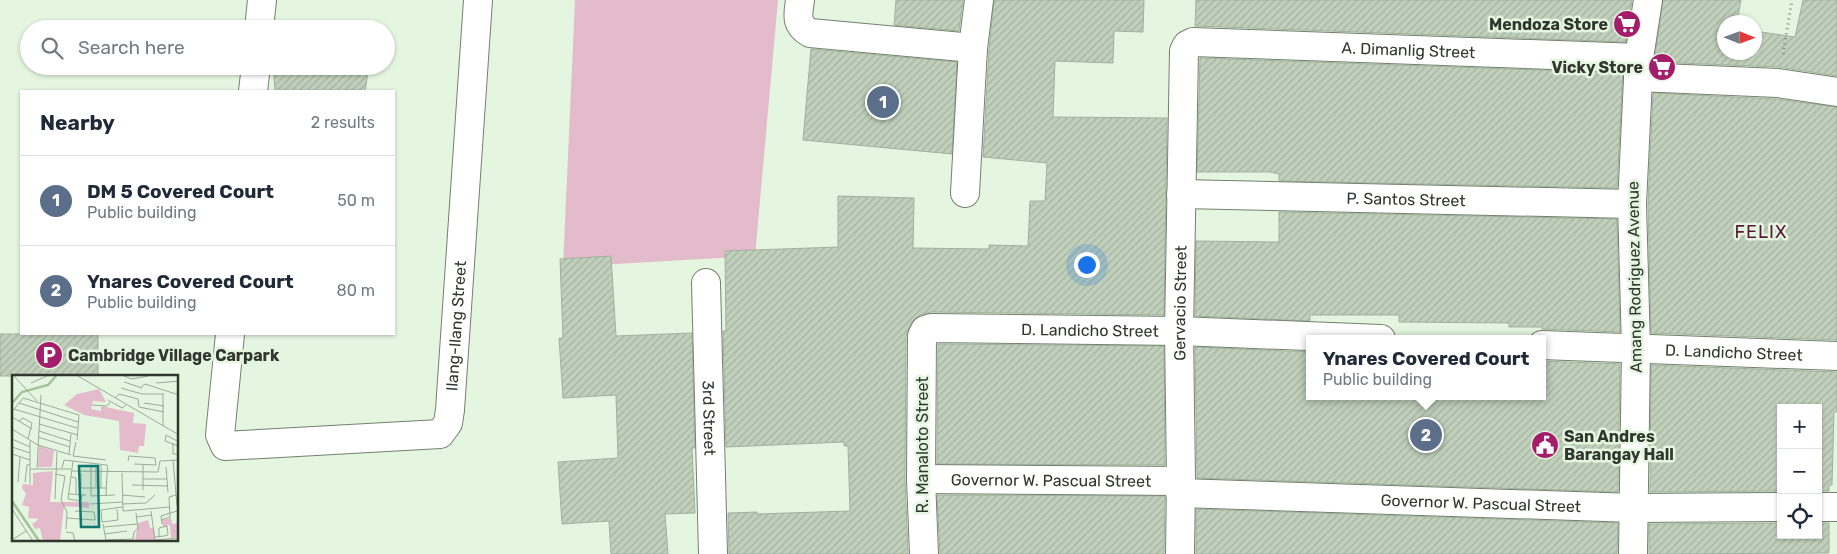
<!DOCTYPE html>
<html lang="en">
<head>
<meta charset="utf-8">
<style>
	:root { --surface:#fff; --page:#f6f6f7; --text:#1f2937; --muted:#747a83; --line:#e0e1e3; --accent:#111827 }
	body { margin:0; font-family:Rubik,sans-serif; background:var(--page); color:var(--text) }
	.controls { position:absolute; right:15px; bottom:15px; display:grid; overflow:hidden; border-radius:0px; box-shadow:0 1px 4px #0004 }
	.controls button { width:45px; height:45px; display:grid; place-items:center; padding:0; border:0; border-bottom:1px solid var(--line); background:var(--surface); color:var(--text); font:25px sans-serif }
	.compass { position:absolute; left:1717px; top:15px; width:45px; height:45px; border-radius:50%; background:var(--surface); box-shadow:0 1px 4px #0004; rotate:91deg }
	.you { position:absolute; left:1086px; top:264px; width:18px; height:18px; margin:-12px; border:4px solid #fff; border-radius:50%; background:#1a73e8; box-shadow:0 0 0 8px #1a73e833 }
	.badge { display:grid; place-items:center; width:32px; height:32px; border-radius:50%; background:var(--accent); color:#fff; font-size:16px; font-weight:700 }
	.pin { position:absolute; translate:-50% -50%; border:2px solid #fff; box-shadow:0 1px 5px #0006 }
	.popup { position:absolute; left:1306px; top:335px; width:240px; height:65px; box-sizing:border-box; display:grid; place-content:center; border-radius:0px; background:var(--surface); filter:drop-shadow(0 1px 4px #0005); font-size:16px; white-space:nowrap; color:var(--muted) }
	.popup b { font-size:19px; color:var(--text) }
	.popup::after { content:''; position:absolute; left:50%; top:100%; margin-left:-10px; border:10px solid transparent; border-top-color:var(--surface) }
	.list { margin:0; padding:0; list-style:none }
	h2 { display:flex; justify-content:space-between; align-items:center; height:65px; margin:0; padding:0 20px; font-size:21px }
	h2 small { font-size:16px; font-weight:400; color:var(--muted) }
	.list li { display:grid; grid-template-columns:32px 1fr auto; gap:15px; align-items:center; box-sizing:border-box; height:90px; padding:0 20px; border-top:1px solid var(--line) }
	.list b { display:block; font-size:19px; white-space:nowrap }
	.list p { margin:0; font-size:16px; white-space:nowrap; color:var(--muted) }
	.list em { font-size:16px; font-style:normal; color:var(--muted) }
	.icon { flex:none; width:28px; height:28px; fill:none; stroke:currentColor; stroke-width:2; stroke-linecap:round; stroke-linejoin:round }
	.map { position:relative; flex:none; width:1837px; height:554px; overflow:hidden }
	.search { position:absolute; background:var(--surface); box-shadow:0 1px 4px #0004; left:20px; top:20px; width:375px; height:55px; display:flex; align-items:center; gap:12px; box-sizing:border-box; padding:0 18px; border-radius:28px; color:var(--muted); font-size:19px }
	.panel { position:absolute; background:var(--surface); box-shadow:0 1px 4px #0004; left:20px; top:90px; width:375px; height:245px; border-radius:0px }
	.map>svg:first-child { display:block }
	.grass { fill:#e3bbcb }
	.building { fill:url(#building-hatch); stroke:#a2b19d }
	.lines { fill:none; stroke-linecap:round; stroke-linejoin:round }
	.minor-casing { stroke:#72806d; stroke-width:30 }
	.path { stroke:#838e7f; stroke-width:3; stroke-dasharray:1 4; stroke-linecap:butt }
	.minor { stroke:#fff; stroke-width:28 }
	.labels { text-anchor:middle; stroke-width:5; stroke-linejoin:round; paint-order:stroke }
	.poi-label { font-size:16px; font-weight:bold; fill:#31372f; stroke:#e5f6e0; text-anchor:end }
	.street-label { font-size:16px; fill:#31372f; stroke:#e5f6e0 }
	.neighbourhood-label { font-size:18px; letter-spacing:1px; fill:#571739; stroke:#e5f6e0 }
	.inset-river { fill:none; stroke:#a4c39a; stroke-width:2.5 }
	.inset-road { fill:none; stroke:#9daa99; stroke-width:1 }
	.view { fill:#0f766e; fill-opacity:0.15; stroke:#0f766e; stroke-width:2.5 }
	.inset-edge { fill:none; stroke:#31372f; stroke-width:2.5 }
</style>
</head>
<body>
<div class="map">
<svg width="1837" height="554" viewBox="0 0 1837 554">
	<defs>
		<pattern id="building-hatch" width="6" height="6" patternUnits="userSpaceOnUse" patternTransform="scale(1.25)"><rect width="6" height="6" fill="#c0d0bb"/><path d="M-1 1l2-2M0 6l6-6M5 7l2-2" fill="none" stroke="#a5b3a1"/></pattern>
	</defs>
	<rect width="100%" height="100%" fill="#e5f6e0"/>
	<!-- grass -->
	<polygon class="grass" points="575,0 778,0 755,256 563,267"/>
	<!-- building -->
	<g class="building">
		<polygon points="896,0 963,0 959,31 894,25"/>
		<polygon points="994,0 1144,0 1143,32 1114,31 1113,63 1055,61 1053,117 1167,118 1164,315 931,312 920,315 911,323 906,336 905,479 908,554 729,554 728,513 757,512 757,514 850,511 848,446 844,446 844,442 726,447 723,331 726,331 725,251 838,247 838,196 914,198 913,248 989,249 989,245 1028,246 1030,201 1045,201 1047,163 983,157 989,49"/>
		<polygon points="1196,0 1632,0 1626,42 1195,26"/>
		<polygon points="1663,0 1741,0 1737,22 1724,22 1724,52 1754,52 1754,31 1795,37 1803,0 1837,0 1837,76 1779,67 1654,62"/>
		<polygon points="297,26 338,29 296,29"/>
		<polygon points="811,49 957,62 952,154 803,140"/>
		<polygon points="1200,58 1623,73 1617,188 1279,181 1279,174 1270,172 1197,172"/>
		<polygon points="273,66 369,66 365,91 275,91"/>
		<polygon points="1653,93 1776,99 1837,107 1837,340 1651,333 1648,204"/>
		<polygon points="1279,212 1617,219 1620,332 1542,329 1542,327 1509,327 1509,323 1399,322 1399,315 1310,315 1310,321 1195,316 1196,241 1279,242"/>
		<polygon points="611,256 616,336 692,333 695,448 692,448 695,513 665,514 668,554 611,554 609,521 562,524 558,462 618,458 616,395 563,398 559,338 563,338 560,259"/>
		<rect x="0" y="334" width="98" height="42"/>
		<polygon points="938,344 1164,346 1165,465 937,464"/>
		<polygon points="1195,347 1310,352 1310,396 1542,396 1542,361 1620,364 1618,492 1197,478"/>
		<polygon points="1651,365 1837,372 1837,412 1834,412 1832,485 1829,485 1829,491 1818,491 1818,408 1781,408 1781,491 1650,492"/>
		<polygon points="937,495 1165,496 1164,554 940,554"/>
		<polygon points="1196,509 1618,523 1617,554 1196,554"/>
		<polygon points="1781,523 1781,535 1818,535 1818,523 1829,523 1829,553 1649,554 1649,524"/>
	</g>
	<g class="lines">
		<!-- minor casing -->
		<g class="minor-casing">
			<g id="minor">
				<path d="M 800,0 C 798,15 795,24 810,33 L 973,48"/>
				<polyline points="259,29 262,0"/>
				<polyline points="1638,77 1778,83 1837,92"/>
				<polyline points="253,91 256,66"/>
				<polyline points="965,193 973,48 979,0"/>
				<path id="s1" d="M 1181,194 L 1632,204"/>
				<path id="s2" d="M 706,283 L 713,554"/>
				<path id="s3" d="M 230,334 L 220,435 L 225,446 L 440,434 L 448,423 L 450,410 L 478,0"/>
				<path id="s4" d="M 1542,345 L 1837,356"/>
				<path id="s5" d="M 921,479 L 1181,481"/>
				<path id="s6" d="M 1180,493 L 1634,508 L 1781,507"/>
				<polyline points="1818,507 1837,507"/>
				<path id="s7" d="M 924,554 L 921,479 L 922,336 L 925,330 L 931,328 L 1179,331 L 1381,339"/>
				<path id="s8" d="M 1180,554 L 1181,481 L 1179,331 L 1184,51 L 1187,45 L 1193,42 L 1639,58"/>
				<polyline points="1633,554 1636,348 1632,204 1639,58 1648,0"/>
			</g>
		</g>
		<!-- path -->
		<polyline class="path" points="1783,54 1792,0"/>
		<!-- minor -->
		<use href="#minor" class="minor"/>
	</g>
	<!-- icons -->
	<defs>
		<g id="supermarket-disc" transform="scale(1.4375)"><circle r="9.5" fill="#a31d6a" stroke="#e5f6e0"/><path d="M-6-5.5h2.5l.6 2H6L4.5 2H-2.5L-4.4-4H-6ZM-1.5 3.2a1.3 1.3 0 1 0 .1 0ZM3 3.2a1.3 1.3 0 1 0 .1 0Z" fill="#fff"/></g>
		<g id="parking-disc" transform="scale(1.4375)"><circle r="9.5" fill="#a31d6a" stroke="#e5f6e0"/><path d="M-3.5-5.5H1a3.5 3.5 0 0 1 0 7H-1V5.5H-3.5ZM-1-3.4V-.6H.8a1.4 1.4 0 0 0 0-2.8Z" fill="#fff"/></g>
		<g id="civic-disc" transform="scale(1.4375)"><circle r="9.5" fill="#a31d6a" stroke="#e5f6e0"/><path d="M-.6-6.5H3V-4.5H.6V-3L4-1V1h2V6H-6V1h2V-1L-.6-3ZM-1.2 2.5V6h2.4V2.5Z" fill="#fff"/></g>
	</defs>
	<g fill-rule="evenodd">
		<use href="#supermarket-disc" x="1627" y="24"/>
		<use href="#supermarket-disc" x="1662" y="67"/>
		<use href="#parking-disc" x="49" y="355"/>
		<use href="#civic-disc" x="1545" y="445"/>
	</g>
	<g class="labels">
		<!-- poi labels -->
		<g class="poi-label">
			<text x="1608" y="30">Mendoza Store</text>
			<text x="1643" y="73">Vicky Store</text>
			<text x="68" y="361" text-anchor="start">Cambridge Village Carpark</text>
			<text x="1564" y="442" text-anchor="start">San Andres<tspan x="1564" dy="18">Barangay Hall</tspan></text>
		</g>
		<!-- street labels -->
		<g class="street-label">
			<text dy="6" stroke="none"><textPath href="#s8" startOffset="732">A. Dimanlig Street</textPath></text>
			<text dy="6" stroke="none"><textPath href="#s1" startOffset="225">P. Santos Street</textPath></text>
			<text transform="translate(1634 277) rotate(-91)" y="6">Amang Rodriguez Avenue</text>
			<text dy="6" stroke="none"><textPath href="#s8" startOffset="251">Gervacio Street</textPath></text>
			<text dy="6" stroke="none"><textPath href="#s3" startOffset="440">Ilang-Ilang Street</textPath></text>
			<text dy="6" stroke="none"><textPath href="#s7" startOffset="390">D. Landicho Street</textPath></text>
			<text dy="6" stroke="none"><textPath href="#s4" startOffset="192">D. Landicho Street</textPath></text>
			<text dy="6" stroke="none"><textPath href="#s2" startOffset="135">3rd Street</textPath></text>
			<text transform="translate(922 445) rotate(-90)" y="6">R. Manaloto Street</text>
			<text dy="6" stroke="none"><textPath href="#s5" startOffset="130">Governor W. Pascual Street</textPath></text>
			<text dy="6" stroke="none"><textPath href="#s6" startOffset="301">Governor W. Pascual Street</textPath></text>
		</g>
		<!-- neighbourhood labels -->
		<g class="neighbourhood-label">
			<text x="1761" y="238">FELIX</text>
		</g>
	</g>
	<!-- overview -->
	<g transform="translate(12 375)">
		<rect width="166" height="166" fill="#e5f6e0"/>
		<path d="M 41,96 L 38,127 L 77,127 L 77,133 L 52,131 L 48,166 L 31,166 L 28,153 L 23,154 L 20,149 L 27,144 L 16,143 L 17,132 L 10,130 L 14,119 L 10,113 L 11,109 L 21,110 L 21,98 ZM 159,143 L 160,149 L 166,148 L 166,162 L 159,163 L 158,150 L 151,152 L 150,145 ZM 136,145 L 138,153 L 142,153 L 143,166 L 123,166 L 126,148 Z" fill="#e3bbcb"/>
		<path d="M 87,14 L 94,27 L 81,26 L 79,34 L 89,36 L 89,31 L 122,38 L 121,48 L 134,49 L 132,71 L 127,71 L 126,78 L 108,75 L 107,46 L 72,40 L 52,30 L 65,19 Z" fill="#e3bbcb"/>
		<path d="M 27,71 L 42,76 L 40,92 L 26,92 Z" fill="#e3bbcb"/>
		<path class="inset-river" d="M 0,28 L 10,17 L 36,10 L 44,1M 0,126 L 27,166"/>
		<path class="inset-road" d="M 2,1 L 25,26M 66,1 L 167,60M 112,1 L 120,4 L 136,1M 112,7 L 130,13M 19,8 L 35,1M 144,8 L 167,6M 109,13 L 130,19 L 151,19M 128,13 L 133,9 L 167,20M 151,18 L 151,51M 103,23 L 107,19 L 126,24 L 127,32 L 152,37M 96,25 L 110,33 L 114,30M 7,28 L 66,47M 132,28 L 152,31M 80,30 L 95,31 L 98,27M 2,34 L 65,53M 0,37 L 11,23 L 67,40 L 65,65M 0,42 L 20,54M 7,46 L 11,43 L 20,48 L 16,64M 27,49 L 66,60M 0,54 L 26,70 L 59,80M 27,56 L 58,66M 26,62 L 58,72M 0,64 L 18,72M 18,66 L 18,109M 64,67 L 61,81 L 94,85M 161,68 L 161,79 L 166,79M 0,72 L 18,78M 0,79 L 18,85M 57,79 L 59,59M 166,79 L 166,71 L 153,66 L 154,60 L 167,67M 161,85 L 165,131M 61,86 L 56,124 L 69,126 L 70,120M 116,86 L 117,81 L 143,83 L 144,90M 122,89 L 144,90M 131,89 L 131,115M 79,90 L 79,121 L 103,120M 89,90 L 89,113M 154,92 L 156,117M 25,93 L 29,20M 50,93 L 52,85 L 95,90 L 96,98M 19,94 L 59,94M 60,96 L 146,97 L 148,86 L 167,85M 69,98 L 69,113 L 94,113M 110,98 L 111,136 L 158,132M 43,99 L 53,101 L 49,125 L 55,137 L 54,154M 59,102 L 64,103 L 64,119M 131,104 L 155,104M 6,107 L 8,82M 13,107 L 15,90 L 18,89M 120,110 L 156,111M 84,112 L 84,91M 57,119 L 74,120M 110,120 L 133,122M 94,121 L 95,98M 43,124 L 45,77M 78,129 L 110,127M 110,129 L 134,128 L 143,120M 0,134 L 21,166M 105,134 L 106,145 L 90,147 L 89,135 L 110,132M 139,136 L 143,166M 124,142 L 140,140M 55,143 L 83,145 L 82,137 L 63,136M 149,145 L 158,142 L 157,122 L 164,120M 91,149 L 94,165 L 121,164 L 122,157 L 126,154 L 124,138M 150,149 L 149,141 L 165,136M 92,152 L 125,149M 54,157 L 61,158 L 63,166M 93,159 L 115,156M 143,162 L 144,162 L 152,161 L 156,160 L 155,151 L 147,153 L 147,162M 0,165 L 14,156M 143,165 L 167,163"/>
		<path class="view" d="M 67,91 L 86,91 L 87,152 L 69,152 Z"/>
		<rect width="166" height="166" class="inset-edge"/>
	</g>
</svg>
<div class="controls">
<button>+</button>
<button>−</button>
<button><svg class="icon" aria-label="locate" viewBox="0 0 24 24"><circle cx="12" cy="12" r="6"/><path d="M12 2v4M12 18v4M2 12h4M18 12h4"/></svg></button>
</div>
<svg class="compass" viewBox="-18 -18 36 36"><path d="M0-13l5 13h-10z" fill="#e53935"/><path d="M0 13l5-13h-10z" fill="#747a83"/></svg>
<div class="you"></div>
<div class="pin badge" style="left:883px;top:102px;background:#5c6f8a">1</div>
<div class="pin badge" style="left:1426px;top:435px;background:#5c6f8a">2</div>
<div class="popup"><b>Ynares Covered Court</b>Public building</div>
<div class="search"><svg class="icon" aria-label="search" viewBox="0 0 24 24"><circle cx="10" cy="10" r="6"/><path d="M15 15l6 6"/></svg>Search here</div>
<section class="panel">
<h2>Nearby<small>2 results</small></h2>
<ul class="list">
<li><span class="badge" style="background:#5c6f8a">1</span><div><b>DM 5 Covered Court</b><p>Public building</p></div><em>50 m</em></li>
<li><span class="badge" style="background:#5c6f8a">2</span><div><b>Ynares Covered Court</b><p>Public building</p></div><em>80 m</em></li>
</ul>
</section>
</div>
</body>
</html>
